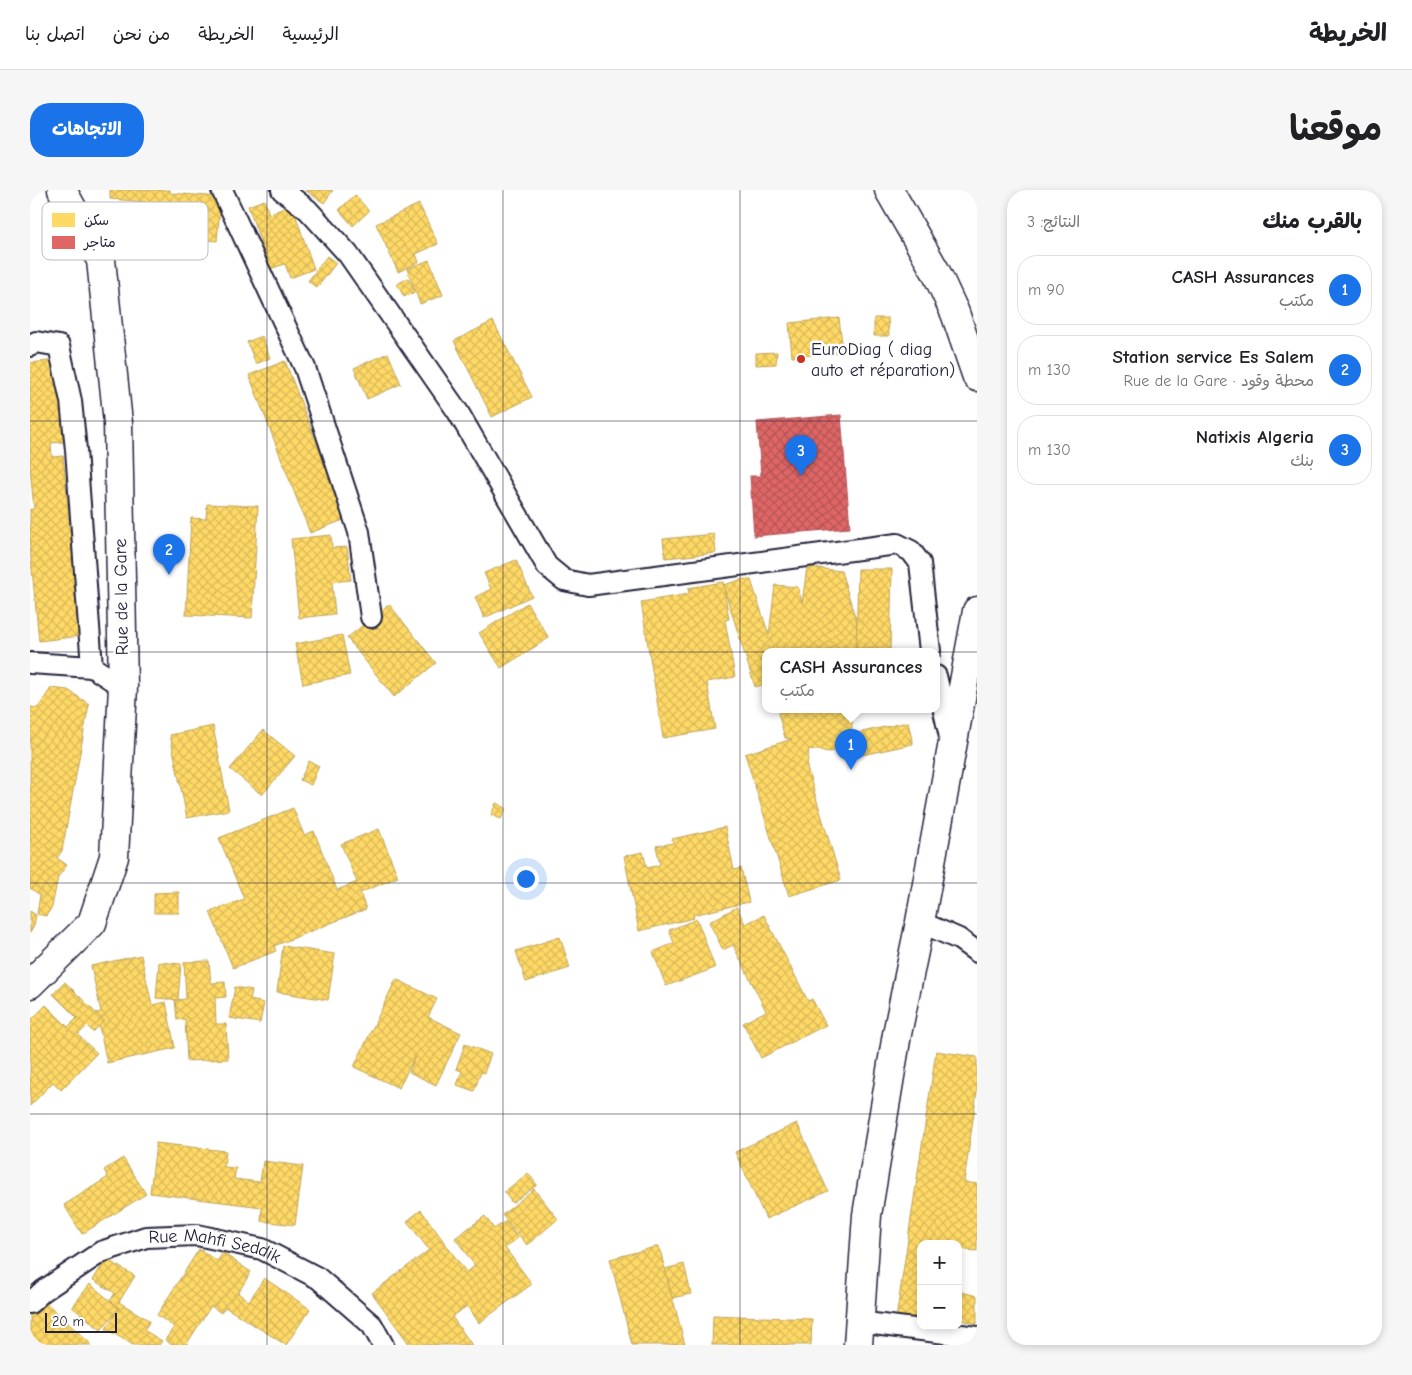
<!DOCTYPE html>
<html lang="ar">
<head>
<meta charset="utf-8">
<style>
	:root { --surface:#fff; --page:#f6f6f6; --text:#202124; --muted:#757577; --line:#e0e0e0; --accent:#1a73e8 }
	body { margin:0; font-family:"Comic Neue","Playpen Sans Arabic",sans-serif; background:var(--page); color:var(--text); direction:rtl }
	.controls { position:absolute; right:15px; bottom:15px; display:grid; overflow:hidden; border-radius:10px; box-shadow:0 2px 8px #0003 }
	.controls button { width:45px; height:45px; display:grid; place-items:center; padding:0; border:0; border-bottom:1px solid var(--line); background:var(--surface); color:var(--text); font:25px sans-serif }
	.scale { position:absolute; left:15px; bottom:12px; width:72px; box-sizing:border-box; padding-left:5px; border:2px solid #22223b; border-top:0; font-size:14px; line-height:18px; white-space:nowrap; color:#22223b; -webkit-text-stroke:4px #fff; paint-order:stroke }
	.you { position:absolute; left:495px; top:688px; width:18px; height:18px; margin:-12px; border:4px solid #fff; border-radius:50%; background:#1a73e8; box-shadow:0 0 0 8px #1a73e833 }
	.badge { display:grid; place-items:center; width:32px; height:32px; border-radius:50%; background:var(--accent); color:#fff; font-size:16px; font-weight:700 }
	.pin { position:absolute; translate:-50% -41px; filter:drop-shadow(0 1px 2px #0008) }
	.pin::after { content:''; position:absolute; top:26px; width:18px; height:15px; background:inherit; clip-path:polygon(0 0,100% 0,50% 100%) }
	.popup { position:absolute; left:732px; top:458px; width:178px; height:65px; box-sizing:border-box; display:grid; place-content:center; border-radius:10px; background:var(--surface); filter:drop-shadow(0 1px 4px #0005); font-size:16px; white-space:nowrap; color:var(--muted) }
	.popup b { font-size:19px; color:var(--text) }
	.popup::after { content:''; position:absolute; left:50%; top:100%; margin-left:-10px; border:10px solid transparent; border-top-color:var(--surface) }
	.list { margin:0; padding:0; list-style:none }
	h2 { display:flex; justify-content:space-between; align-items:center; height:65px; margin:0; padding:0 20px; font-size:21px }
	h2 small { font-size:16px; font-weight:400; color:var(--muted) }
	.list li { display:grid; grid-template-columns:32px 1fr auto; gap:15px; align-items:center; box-sizing:border-box; height:70px; margin:0 10px 10px; padding:0 10px; border:1px solid var(--line); border-radius:20px }
	.list b { display:block; font-size:19px; white-space:nowrap }
	.list p { margin:0; font-size:16px; white-space:nowrap; color:var(--muted) }
	.list em { font-size:16px; font-style:normal; color:var(--muted) }
	.map { position:relative; flex:none; width:947px; height:1155px; overflow:hidden; direction:ltr; border-radius:20px }
	header { display:flex; align-items:center; gap:30px; box-sizing:border-box; height:70px; padding:0 25px; background:var(--surface); border-bottom:1px solid var(--line) }
	header strong { font-size:24px }
	nav { display:flex; gap:28px; margin-inline-start:auto; font-size:18px }
	.intro { display:flex; align-items:center; justify-content:space-between; box-sizing:border-box; height:120px; padding:0 30px }
	h1 { margin:0; font-size:35px }
	.button { padding:12px 22px; border-radius:20px; background:var(--accent); color:#fff; font-size:18px; font-weight:700 }
	main { display:flex; gap:30px; padding:0 30px }
	aside { flex:1; background:var(--surface); border-radius:20px; box-shadow:0 2px 8px #0003 }
	.map>svg:first-child { display:block }
	.homes { fill:url(#homes-cross-hatch); stroke:#bda259 }
	.shops { fill:url(#shops-cross-hatch); stroke:#a75259 }
	.lines { fill:none; stroke-linecap:round; stroke-linejoin:round }
	.street-casing { stroke:#22223b; stroke-width:24 }
	.primary-casing { stroke:#22223b; stroke-width:31 }
	.street { stroke:#fff; stroke-width:20 }
	.primary { stroke:#fff; stroke-width:28 }
	.grid { fill:none; stroke:#22223b; stroke-width:1; stroke-opacity:0.55 }
	.poi-dot { fill:#c8321e; stroke:#fff; stroke-width:2 }
	.labels { text-anchor:middle; stroke-width:5; stroke-linejoin:round; paint-order:stroke }
	.poi-label { font-size:18px; fill:#22223b; stroke:#fff; text-anchor:start }
	.street-label { font-size:18px; fill:#22223b; stroke:#fff }
	.key { fill:#fff; stroke:#bdbdc4; stroke-width:1 }
	.key-label { font-size:14px; fill:#22223b }
</style>
</head>
<body>
<header>
<strong>الخريطة</strong>
<nav><a>الرئيسية</a><a>الخريطة</a><a>من نحن</a><a>اتصل بنا</a></nav>
</header>
<div class="intro"><h1>موقعنا</h1><a class="button">الاتجاهات</a></div>
<main>
<aside>
<h2>بالقرب منك<small>النتائج: 3</small></h2>
<ul class="list">
<li><span class="badge">1</span><div><b>CASH Assurances</b><p>مكتب</p></div><em>90 m</em></li>
<li><span class="badge">2</span><div><b>Station service Es Salem</b><p>محطة وقود · Rue de la Gare</p></div><em>130 m</em></li>
<li><span class="badge">3</span><div><b>Natixis Algeria</b><p>بنك</p></div><em>130 m</em></li>
</ul>
</aside>
<div class="map">
<svg width="947" height="1155" viewBox="0 0 947 1155">
	<defs>
		<pattern id="homes-cross-hatch" width="8" height="8" patternUnits="userSpaceOnUse" patternTransform="scale(1.25)"><rect width="8" height="8" fill="#ffd966"/><path d="M0 0l8 8M0 8l8-8" fill="none" stroke="#daba59"/></pattern>
		<pattern id="shops-cross-hatch" width="8" height="8" patternUnits="userSpaceOnUse" patternTransform="scale(1.25)"><rect width="8" height="8" fill="#e06666"/><path d="M0 0l8 8M0 8l8-8" fill="none" stroke="#b55455"/></pattern>
	</defs>
	<rect width="100%" height="100%" fill="#fff"/>
	<filter id="ink" filterUnits="userSpaceOnUse"><feTurbulence type="fractalNoise" baseFrequency=".02" numOctaves="2"/><feDisplacementMap in="SourceGraphic" scale="10" xChannelSelector="R" yChannelSelector="G"/><feConvolveMatrix kernelMatrix="1 2 1 2 8 2 1 2 1" color-interpolation-filters="sRGB"/></filter>
	<g filter="url(#ink)">
		<!-- homes -->
		<g class="homes">
			<polygon points="80,0 140,0 140,3 191,7 187,51 113,45 115,12 80,9"/>
			<polygon points="275,0 303,0 294,13"/>
			<polygon points="325,5 339,21 323,36 309,20"/>
			<polygon points="234,10 239,24 262,15 284,79 260,88 255,74 240,79 218,16"/>
			<polygon points="389,14 408,54 386,64 389,72 368,82 346,34"/>
			<polygon points="297,66 306,73 287,98 278,91"/>
			<polygon points="399,70 413,105 390,114 377,79"/>
			<polygon points="378,88 385,102 374,107 367,94"/>
			<polygon points="809,128 813,162 762,167 759,133"/>
			<polygon points="844,128 858,128 859,146 844,146"/>
			<polygon points="463,131 502,207 462,227 424,151"/>
			<polygon points="232,146 240,168 226,174 217,152"/>
			<polygon points="747,162 746,174 726,175 726,163"/>
			<polygon points="358,163 371,194 337,209 324,178"/>
			<polygon points="27,170 34,252 21,253 22,267 33,266 51,446 9,451 0,359 0,319 4,319 0,278 0,173"/>
			<polygon points="255,171 316,329 280,343 219,185"/>
			<polygon points="177,314 228,316 222,428 156,425 161,328 176,329"/>
			<polygon points="684,344 686,363 635,368 633,349"/>
			<polygon points="301,345 302,358 317,357 321,390 302,392 305,424 269,428 261,349"/>
			<polygon points="486,370 502,406 454,428 445,407 461,399 454,383"/>
			<polygon points="777,377 811,381 832,449 831,461 736,461 736,494 725,497 693,395 714,389 721,390 739,445 745,395 768,397 772,413"/>
			<polygon points="828,379 862,379 860,460 826,459"/>
			<polygon points="693,392 699,429 695,430 705,487 677,492 685,539 633,548 611,412 659,404 658,398"/>
			<polygon points="497,413 519,448 471,478 449,443"/>
			<polygon points="359,414 406,473 364,507 317,448"/>
			<polygon points="312,445 320,485 273,494 265,454"/>
			<polygon points="21,498 38,500 59,514 32,661 27,668 37,675 28,687 22,717 16,726 7,724 10,705 0,698 0,517 8,518"/>
			<polygon points="761,519 824,519 819,556 800,562 779,559 777,578 811,690 759,706 715,564 762,549 755,548 748,523"/>
			<polygon points="878,532 883,554 832,565 827,543"/>
			<polygon points="183,536 199,620 157,628 140,545"/>
			<polygon points="233,540 265,566 232,605 200,579"/>
			<polygon points="279,571 289,576 281,595 270,590"/>
			<polygon points="466,613 476,618 471,629 461,625"/>
			<polygon points="263,618 274,645 284,641 307,700 327,692 311,654 349,639 368,687 330,703 336,719 244,756 246,761 203,778 180,722 214,709 189,648"/>
			<polygon points="695,637 704,680 711,678 719,712 663,725 664,728 609,741 594,666 613,662 617,678 630,675 626,656 643,653 642,649"/>
			<polygon points="149,702 149,723 124,723 124,703"/>
			<polygon points="707,717 715,734 734,725 778,811 782,809 796,835 731,868 713,833 736,821 703,755 693,760 679,732"/>
			<polygon points="0,721 6,725 4,736 0,743"/>
			<polygon points="667,729 685,778 636,796 623,762 644,753 639,740"/>
			<polygon points="530,747 540,778 496,792 486,761"/>
			<polygon points="253,756 305,764 298,810 247,802"/>
			<polygon points="111,765 122,815 136,812 145,858 77,873 66,823 71,822 61,776"/>
			<polygon points="179,771 181,793 195,792 196,807 185,808 186,834 196,834 198,869 157,871 155,829 147,830 145,810 156,809 154,772"/>
			<polygon points="129,772 151,774 148,810 126,808"/>
			<polygon points="366,789 407,809 398,827 431,843 406,895 379,882 385,866 369,898 324,877"/>
			<polygon points="35,792 74,831 63,842 57,836 48,845 67,863 31,900 23,892 0,916 0,831 16,815 38,837 47,828 23,804"/>
			<polygon points="205,797 222,800 220,810 234,813 230,833 199,828"/>
			<polygon points="435,854 461,864 454,883 451,882 444,901 427,895 432,881 426,879"/>
			<polygon points="906,861 947,867 947,902 934,992 947,994 947,1061 928,1059 928,1054 891,1054 891,1132 866,1129"/>
			<polygon points="767,933 798,1001 736,1029 705,962"/>
			<polygon points="126,953 196,961 194,977 206,978 204,989 230,992 233,971 273,976 265,1035 231,1031 232,1017 120,1003"/>
			<polygon points="93,968 116,1004 52,1044 34,1015 78,987 74,980"/>
			<polygon points="498,983 507,995 482,1013 474,1002"/>
			<polygon points="504,999 528,1029 497,1055 472,1025"/>
			<polygon points="391,1020 436,1082 445,1076 425,1048 455,1026 464,1039 476,1031 488,1048 475,1058 502,1094 449,1133 437,1116 422,1127 442,1155 380,1155 342,1103 399,1060 377,1031"/>
			<polygon points="629,1056 655,1155 602,1155 580,1069"/>
			<polygon points="169,1059 187,1071 193,1063 221,1082 208,1103 219,1111 234,1088 280,1119 256,1155 195,1117 191,1123 181,1116 156,1155 142,1155 135,1150 144,1137 127,1125"/>
			<polygon points="76,1069 105,1086 89,1112 120,1131 114,1140 132,1151 129,1155 103,1155 76,1139 88,1119 79,1113 85,1103 63,1090"/>
			<polygon points="654,1074 661,1104 642,1108 635,1079"/>
			<polygon points="60,1094 89,1118 71,1140 42,1117"/>
			<polygon points="928,1101 947,1106 947,1134 928,1129"/>
			<polygon points="11,1108 62,1155 0,1155 0,1120"/>
			<polygon points="683,1125 782,1129 781,1155 682,1155"/>
		</g>
		<!-- shops -->
		<polygon class="shops" points="811,225 820,338 724,346 720,286 731,286 727,232"/>
		<g class="lines">
			<!-- street casing -->
			<g class="street-casing">
				<g id="street">
					<polyline points="192,0 275,178 329,342 341,427"/>
					<polyline points="252,0 278,20 318,64 428,222 517,376 534,390 558,395 867,354 881,361 890,373 900,461"/>
					<polyline points="0,156 6,152 29,156 41,211 46,260 62,477 93,497"/>
					<polyline points="0,473 62,477"/>
					<polyline points="906,486 920,547"/>
					<polyline points="890,732 929,749 947,762"/>
					<path id="s1" d="M 0,1113 L 13,1101 L 71,1062 L 116,1047 L 167,1045 L 232,1059 L 288,1088 L 342,1135 L 353,1155"/>
					<polyline points="828,1132 947,1147"/>
				</g>
			</g>
			<!-- primary casing -->
			<g class="primary-casing">
				<g id="primary">
					<polyline points="859,0 906,82 925,123 947,187"/>
					<polyline points="0,794 62,733 84,667 93,497 88,233 71,70 32,0"/>
					<polyline points="828,1155 837,1025 867,844 890,732 947,421"/>
				</g>
			</g>
			<!-- street -->
			<use href="#street" class="street"/>
			<!-- primary -->
			<use href="#primary" class="primary"/>
		</g>
	</g>
	<!-- grid -->
	<path class="grid" d="M 237,0 L 237,1155M 473,0 L 473,1155M 710,0 L 710,1155M 0,231 L 947,231M 0,462 L 947,462M 0,693 L 947,693M 0,924 L 947,924"/>
	<!-- markers -->
	<circle class="poi-dot" cx="771" cy="169" r="5"/>
	<g class="labels">
		<!-- poi labels -->
		<g class="poi-label">
			<text x="781" y="165">EuroDiag ( diag<tspan x="781" dy="21">auto et réparation)</tspan></text>
		</g>
		<!-- street labels -->
		<g class="street-label">
			<text transform="translate(91 407) rotate(-91)" y="6">Rue de la Gare</text>
			<text dy="6" stroke="none"><textPath href="#s1" startOffset="205">Rue Mahfi Seddik</textPath></text>
		</g>
	</g>
	<!-- legend -->
	<rect x="12" y="12" width="166" height="58" rx="8" class="key"/>
	<rect x="22" y="23" width="23" height="14" fill="#ffd966"/>
	<rect x="22" y="46" width="23" height="13" fill="#e06666"/>
	<g class="key-label">
		<text x="54" y="35">سكن</text>
		<text x="54" y="57">متاجر</text>
	</g>
</svg>
<div class="controls">
<button>+</button>
<button>−</button>
</div>
<div class="scale">20 m</div>
<div class="you"></div>
<div class="pin badge" style="left:821px;top:580px">1</div>
<div class="popup"><b>CASH Assurances</b>مكتب</div>
<div class="pin badge" style="left:139px;top:385px">2</div>
<div class="pin badge" style="left:771px;top:286px">3</div>
</div>
</main>
</body>
</html>
